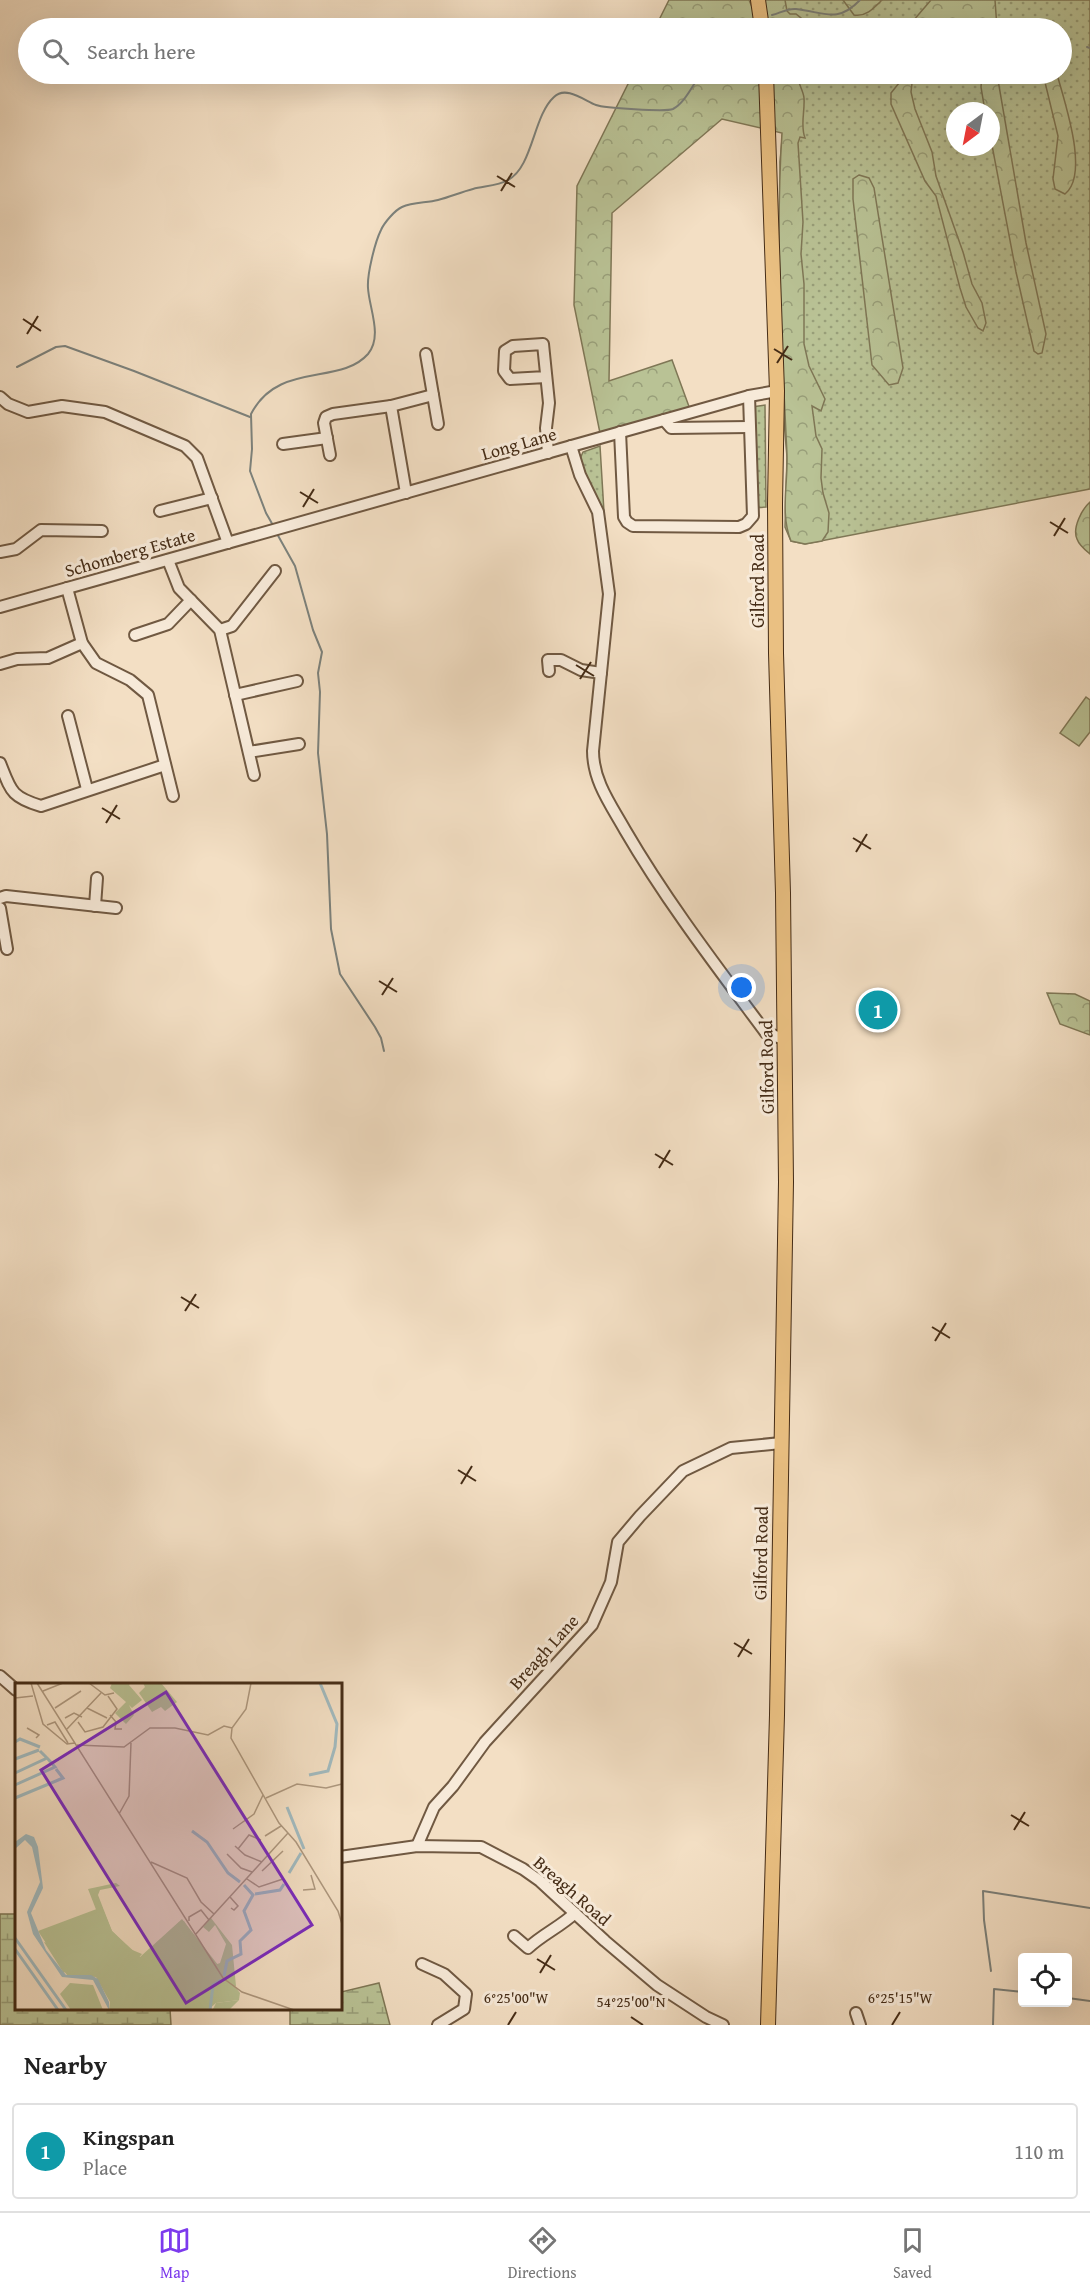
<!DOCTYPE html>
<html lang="en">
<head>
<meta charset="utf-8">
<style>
	:root { --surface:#fff; --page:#f2f2f2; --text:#222; --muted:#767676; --line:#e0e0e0; --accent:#7c3aed }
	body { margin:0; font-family:"Gentium Book Plus",serif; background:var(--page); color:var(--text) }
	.controls { position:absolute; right:18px; bottom:18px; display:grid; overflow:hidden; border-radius:6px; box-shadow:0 6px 24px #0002 }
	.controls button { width:54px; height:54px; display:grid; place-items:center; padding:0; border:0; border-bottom:2px solid var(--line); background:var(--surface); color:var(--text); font:30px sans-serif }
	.compass { position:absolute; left:946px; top:102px; width:54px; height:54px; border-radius:50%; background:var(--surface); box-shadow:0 6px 24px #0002; rotate:212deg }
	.you { position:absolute; left:742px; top:988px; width:21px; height:21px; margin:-15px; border:4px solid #fff; border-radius:50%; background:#1a73e8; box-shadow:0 0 0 9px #1a73e833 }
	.badge { display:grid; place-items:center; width:39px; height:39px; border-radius:50%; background:var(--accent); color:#fff; font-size:20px; font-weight:700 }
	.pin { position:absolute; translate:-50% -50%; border:3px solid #fff; box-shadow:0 2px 6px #0006 }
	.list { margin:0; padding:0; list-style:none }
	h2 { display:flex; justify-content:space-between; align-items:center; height:78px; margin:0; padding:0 24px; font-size:26px }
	h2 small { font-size:20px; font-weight:400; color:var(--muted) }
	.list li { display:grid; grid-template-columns:39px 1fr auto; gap:18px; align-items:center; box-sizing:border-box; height:96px; margin:0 12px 12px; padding:0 12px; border:2px solid var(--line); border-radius:6px }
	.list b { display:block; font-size:22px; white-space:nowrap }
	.list p { margin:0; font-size:20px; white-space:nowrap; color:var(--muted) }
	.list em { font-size:20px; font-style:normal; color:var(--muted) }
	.icon { flex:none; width:33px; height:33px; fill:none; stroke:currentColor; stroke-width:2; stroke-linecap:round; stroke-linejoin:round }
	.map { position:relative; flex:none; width:1090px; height:2025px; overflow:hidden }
	.search { position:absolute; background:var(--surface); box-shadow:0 6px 24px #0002; left:18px; right:18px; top:18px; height:66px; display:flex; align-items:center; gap:15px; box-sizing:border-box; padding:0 21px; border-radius:33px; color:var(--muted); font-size:22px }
	.sheet { height:186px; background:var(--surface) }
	nav { display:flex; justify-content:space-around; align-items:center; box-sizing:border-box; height:84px; border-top:2px solid var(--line); background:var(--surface); font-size:16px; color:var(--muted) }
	nav a { display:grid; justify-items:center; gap:3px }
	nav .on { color:var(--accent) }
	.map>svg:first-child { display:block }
	.grass { fill:url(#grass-dots); stroke:#7f7756; stroke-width:1.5; fill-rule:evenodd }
	.forest { fill:url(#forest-crowns); stroke:#7f7756; stroke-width:1.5 }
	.wetland { fill:url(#wetland-marsh); stroke:#7f7756; stroke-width:1.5 }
	.garden { fill:#b9c295; stroke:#7f7756; stroke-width:1.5 }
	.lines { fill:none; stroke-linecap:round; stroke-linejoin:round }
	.stream { stroke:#7c817b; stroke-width:2 }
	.minor-casing { stroke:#705942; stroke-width:14 }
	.major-casing { stroke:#452c16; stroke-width:16 }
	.minor { stroke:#f7ead9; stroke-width:10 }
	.major { stroke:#eac082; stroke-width:14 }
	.ticks { fill:none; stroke:#452c16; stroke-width:2 }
	.labels { text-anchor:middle; stroke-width:6; stroke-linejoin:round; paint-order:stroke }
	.street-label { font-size:18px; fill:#452c16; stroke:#f7ead9 }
	.inset-river { fill:none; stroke:#a1babf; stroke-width:3 }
	.inset-road { fill:none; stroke:#ad977e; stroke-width:1.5 }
	.view { fill:#7b2cbf; fill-opacity:0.15; stroke:#7b2cbf; stroke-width:3 }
	.inset-edge { fill:none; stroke:#452c16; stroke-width:3 }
	.ticks-label { font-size:15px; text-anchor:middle; fill:#452c16; stroke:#f7ead9; stroke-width:6; stroke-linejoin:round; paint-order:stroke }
</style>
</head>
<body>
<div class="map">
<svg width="1090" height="2025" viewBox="0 0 1090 2025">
	<defs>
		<pattern id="grass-dots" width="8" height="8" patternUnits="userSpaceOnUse" patternTransform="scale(1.5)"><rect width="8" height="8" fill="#b9c295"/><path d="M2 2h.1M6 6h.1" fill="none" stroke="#989e79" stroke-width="1.8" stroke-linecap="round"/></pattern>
		<pattern id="forest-crowns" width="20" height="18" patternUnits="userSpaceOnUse" patternTransform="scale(1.5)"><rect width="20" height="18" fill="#b9c295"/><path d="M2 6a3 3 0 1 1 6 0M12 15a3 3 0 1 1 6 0" fill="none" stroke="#989e79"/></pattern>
		<pattern id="wetland-marsh" width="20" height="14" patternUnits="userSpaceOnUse" patternTransform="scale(1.5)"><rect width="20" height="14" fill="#b9c295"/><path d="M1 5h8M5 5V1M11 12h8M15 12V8" fill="none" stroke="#989e79"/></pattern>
	</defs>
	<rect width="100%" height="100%" fill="#f3dfc4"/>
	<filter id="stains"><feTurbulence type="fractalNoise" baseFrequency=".00333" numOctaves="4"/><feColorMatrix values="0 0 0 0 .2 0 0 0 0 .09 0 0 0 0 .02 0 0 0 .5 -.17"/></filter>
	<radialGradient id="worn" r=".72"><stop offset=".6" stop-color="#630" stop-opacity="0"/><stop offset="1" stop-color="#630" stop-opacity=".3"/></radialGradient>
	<!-- grass -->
	<g class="grass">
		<path d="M 762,0 L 1090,0 L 1090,489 L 805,544 L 791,541 L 785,527 L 787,457 L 783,409 L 780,162 L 784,117 L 775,74 L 1062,74 L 1062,28 L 767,28 ZM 955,111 L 991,111 L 991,147 L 955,147 Z"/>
		<polygon points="765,405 766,507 755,508 752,407"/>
		<polygon points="600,446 604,512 594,496 579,461 583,452"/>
	</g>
	<!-- forest -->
	<g class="forest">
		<polygon points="669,0 749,0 761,28 655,28"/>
		<polygon points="762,0 785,0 787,11 790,14 796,14 801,18 803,28 767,28"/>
		<path d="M 843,0 L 882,0 C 874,8 866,17 854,15 Z"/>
		<polygon points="931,0 995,0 997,28 907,28"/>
		<path d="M 633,74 L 798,74 C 797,83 803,89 804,98 C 805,113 800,125 805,138 L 800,137 L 798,143 L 803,222 L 801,254 L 804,284 L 804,344 L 809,366 L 825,399 L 821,411 L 812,406 L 816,436 L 822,449 L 821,478 L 823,493 L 829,513 L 828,532 L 822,541 L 805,544 L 791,541 C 780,514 788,484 787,455 C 782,348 775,240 782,133 L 722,119 L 612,213 L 609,381 L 672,360 L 691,412 L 601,438 L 574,305 L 577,186 Z"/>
		<polygon points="897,74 913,74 911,92 915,109 932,152 936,176 963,252 972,284 982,303 986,323 983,331 978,328 966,307 960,288 936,196 925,181 891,104 891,93 899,83"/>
		<polygon points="982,74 997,74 1026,243 1046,334 1042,353 1038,354 1034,351 1016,272 991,140 991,111 985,111 981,87"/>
		<path d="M 1043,74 L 1057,74 C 1064,101 1090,174 1065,194 L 1055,189 L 1053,179 L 1058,136 Z"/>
		<polygon points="859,175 869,178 874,188 903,368 898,383 889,385 872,365 853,199 853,179"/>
		<path d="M 1090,502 L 1090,554 C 1085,550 1079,545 1077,539 C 1072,528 1082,509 1090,502 Z"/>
		<polygon points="1047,993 1075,994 1090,1001 1090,1035 1060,1024"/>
	</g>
	<!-- wetland -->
	<g class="wetland">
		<polygon points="0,1914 16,1914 16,2008 170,2009 171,2025 0,2025"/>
		<polygon points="379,1983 390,2025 290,2025 290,2009 340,2008 341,1992"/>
	</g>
	<!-- garden -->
	<polygon class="garden" points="1086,697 1090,700 1090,732 1079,746 1060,733"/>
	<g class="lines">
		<!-- stream -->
		<g class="stream">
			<path d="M 772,15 C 780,13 788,8 796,9 C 824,12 837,24 860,0"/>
			<polyline points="739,28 748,22"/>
			<polyline points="1087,47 1090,48"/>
			<polyline points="17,367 56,347 65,346 134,371 250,417"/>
			<path d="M 274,527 L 266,513 L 250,471 L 252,449 L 251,414 C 278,361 340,386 368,354 C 383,336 369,308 368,288 C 367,274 375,242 381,230 C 384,223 395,210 402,207 C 413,202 427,203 438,200 C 450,197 461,192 473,189 C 484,186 498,186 508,180 C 533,167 533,116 554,97 C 566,85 585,101 596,105 C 604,108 666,112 673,109 C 685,103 693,84 701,74"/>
			<polyline points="276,532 295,566 313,630 322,652 318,673 320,692 318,753 327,834 331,929 340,974 375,1027 381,1038 384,1051"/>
			<polyline points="991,1971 984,1920 983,1891 1090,1908"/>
			<polyline points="1068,1998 1090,2001"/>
			<polyline points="993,2025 994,1989 1022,1992"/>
		</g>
		<!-- minor casing -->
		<g class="minor-casing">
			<g id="minor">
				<polyline points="426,354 433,395"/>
				<polyline points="546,377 510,379 504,371 505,351 513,346 543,344 549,403 546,428 548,453"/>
				<polyline points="0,397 8,404 28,412 62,406 105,412 185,446 197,458 228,543"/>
				<polyline points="664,420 671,428 749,427"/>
				<polyline points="620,432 624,517 627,522 633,526 739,527 746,524 753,516 749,396"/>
				<polyline points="283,444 327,438"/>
				<path d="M 571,446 L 580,475 L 598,512 L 609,594 L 593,751 C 593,781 611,805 625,830 C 667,902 717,967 766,1033 L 784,1039"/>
				<polyline points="330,455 324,423 326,417 333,414 391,406"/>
				<polyline points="406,493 391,406 433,395 438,424"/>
				<polyline points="160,511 212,498"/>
				<polyline points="0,552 16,549 41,530 102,531"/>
				<polyline points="168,560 179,588 220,630 254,775"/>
				<polyline points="67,588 82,643 96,663 130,680 148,695 173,796"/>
				<polyline points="0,607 749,396 777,391"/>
				<polyline points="220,630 232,626 275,571"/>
				<polyline points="135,635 168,624 191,600"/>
				<polyline points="0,664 17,659 48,658 82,643"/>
				<polyline points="549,671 548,660 561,660 581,670 601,673"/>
				<polyline points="235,695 297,681"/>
				<polyline points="68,716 87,789"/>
				<polyline points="249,752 299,744"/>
				<path d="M 0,763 C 11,791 11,797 41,806 L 165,765"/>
				<polyline points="0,898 6,896 116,908"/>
				<polyline points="95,906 97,878"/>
				<polyline points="0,908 7,949"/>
				<polyline points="0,1676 16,1690"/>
				<polyline points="417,1846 434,1807 453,1786 485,1742 592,1625 611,1582 618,1542 640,1516 683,1471 731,1448 781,1443"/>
				<polyline points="340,1857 417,1846 481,1847 523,1869 540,1881 605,1941 657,1985 706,2017 723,2025"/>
				<path d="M 514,1936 L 528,1948 C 543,1934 560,1927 575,1913"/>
				<polyline points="422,1964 444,1974 466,1994 464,2009 438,2025"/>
				<polyline points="856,2013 860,2025"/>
			</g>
		</g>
		<!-- major casing -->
		<g class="major-casing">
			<g id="major">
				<polyline points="758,0 762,28"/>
				<polyline points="766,74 777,391 775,504 776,653 783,893 786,1182 777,1715 768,2025"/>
			</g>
		</g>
		<!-- minor -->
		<use href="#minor" class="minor"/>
		<!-- major -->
		<use href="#major" class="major"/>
	</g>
	<!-- ticks -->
	<path class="ticks" d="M 497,176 L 515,187M 501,191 L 512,173M 23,319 L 41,331M 27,334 L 38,316M 774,349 L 792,360M 777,363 L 788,346M 300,492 L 318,503M 303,507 L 314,489M 1050,522 L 1068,533M 1054,536 L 1065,518M 576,665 L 594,676M 580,679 L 591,662M 102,808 L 120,819M 106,823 L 117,805M 853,838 L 871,849M 856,852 L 867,834M 379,981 L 397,992M 382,995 L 393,978M 655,1154 L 673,1165M 659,1168 L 670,1150M 181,1297 L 199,1308M 185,1311 L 196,1294M 932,1327 L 950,1338M 935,1341 L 946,1323M 458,1470 L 476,1481M 461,1484 L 472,1466M 734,1643 L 752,1654M 738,1657 L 749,1639M 1011,1815 L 1029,1826M 1014,1830 L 1025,1812M 537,1959 L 555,1970M 540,1973 L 551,1955M 631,2017 L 643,2025M 508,2025 L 516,2012M 892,2025 L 900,2012"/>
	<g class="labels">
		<!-- street labels -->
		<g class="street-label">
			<text transform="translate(519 444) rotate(-16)" y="6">Long Lane</text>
			<text transform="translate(130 553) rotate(-16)" y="6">Schomberg Estate</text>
			<text transform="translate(758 581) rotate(-90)" y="6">Gilford Road</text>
			<text transform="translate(767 1067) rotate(-91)" y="6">Gilford Road</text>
			<text transform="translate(761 1553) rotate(-89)" y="6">Gilford Road</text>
			<text transform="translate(544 1652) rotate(-48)" y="6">Breagh Lane</text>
			<text transform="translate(572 1891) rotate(41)" y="6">Breagh Road</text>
		</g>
	</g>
	<!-- overview -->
	<g transform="translate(15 1683)">
		<rect width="327" height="327" fill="#f3dfc4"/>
		<path d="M 87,224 L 97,248 L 125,274 L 167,236 L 225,310 L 224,317 L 201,320 L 193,327 L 94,327 L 95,319 L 81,294 L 52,292 L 23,248 Z" fill="#b9c295"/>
		<path d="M 101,200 L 105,203 L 85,207 L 83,212 L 97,248 L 115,266 L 127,271 L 121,278 L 110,276 L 87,242 L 73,206 ZM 196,235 L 217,262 L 221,303 L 216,307 L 202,296 L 163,240 L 169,238 L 197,283 L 205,280 L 211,261 L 200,242 L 194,249 L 188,244 ZM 78,238 L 78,249 L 91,270 L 69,249 L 65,250 L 66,267 L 63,267 L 63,251 ZM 59,243 L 52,259 L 55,266 L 64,279 L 72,278 L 87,291 L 56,278 L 36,250 ZM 29,259 L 33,260 L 60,292 L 48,289 ZM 160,275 L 188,294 L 188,317 L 180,310 L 185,297 ZM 91,278 L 101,295 L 115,298 L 98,303 ZM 224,317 L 214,327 L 198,326 L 201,320 Z" fill="#b9c295"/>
		<path d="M 97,0 L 116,0 L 114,2 L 127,17 L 117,25 L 114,22 L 119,32 L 111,41 L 100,30 L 111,19 L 95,5 ZM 128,0 L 146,0 L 162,19 L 150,28 L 146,24 L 137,29 L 124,10 L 130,4 ZM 55,300 L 78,302 L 88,327 L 56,327 L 45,311 Z" fill="#b9c295"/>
		<path d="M 11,151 L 19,154 L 23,164 L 28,205 L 16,230 L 31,267 L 51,292 L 76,292 L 83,296 L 94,319 L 94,327 L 78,297 L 47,294 L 18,251 L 12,229 L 25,199 L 17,164 L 10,157 L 0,166 L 0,159 Z" fill="#a1babf"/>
		<path class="inset-river" d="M 0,59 L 5,56 L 25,64M 0,76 L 24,67M 0,90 L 32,75 L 25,68M 294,92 L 313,88 L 320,64 L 322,41 L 305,0M 0,102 L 40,84 L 33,76M 0,115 L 48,95 L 41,86M 272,124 L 289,166M 177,148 L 192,159 L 213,190 L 225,199M 274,190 L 286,170M 240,211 L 265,207 L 269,201M 0,255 L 51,327M 0,266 L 43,327M 209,293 L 212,278 L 226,271 L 225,258 L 236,247 L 229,228 L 238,212 L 229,202M 195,327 L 198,302 L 206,297"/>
		<path class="inset-road" d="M 16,0 L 28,41 L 52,61 L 60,60M 22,0 L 208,295 L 227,309 L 279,327M 74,0 L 90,12 L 99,10M 236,0 L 231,26 L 217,45 L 216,55 L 264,140 L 281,159 L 323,228 L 327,241M 28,8 L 48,0M 0,15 L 18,13M 40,25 L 66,8M 72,25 L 92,35M 95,32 L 101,39 L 100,46 L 107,46M 50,35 L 59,30 L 67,34M 63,39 L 70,49 L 88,44 L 102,26 L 93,13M 32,42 L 40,39 L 53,60M 12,45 L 24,52 L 21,55M 52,46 L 86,10M 62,62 L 109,64 L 135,45 L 160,45 L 193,52 L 209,43 L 217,45M 251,115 L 282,101 L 311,105 L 327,101M 104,131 L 114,113 L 116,60M 218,146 L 239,131 L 248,112M 250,153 L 266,143M 220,163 L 230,172 L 247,179M 223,166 L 234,152 L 246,157M 212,171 L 226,185 L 237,189M 136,179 L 172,195 L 186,219 L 199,231M 247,188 L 268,168M 232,196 L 244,204 L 268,196M 288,207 L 300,206 L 296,192M 215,214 L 223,223 L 219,227 L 216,225M 174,238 L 174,234 L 186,227 L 194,237M 180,252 L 273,150"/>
		<path class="view" d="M 151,9 L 297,242 L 171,320 L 26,87 Z"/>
		<rect width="327" height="327" class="inset-edge"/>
	</g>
	<g class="ticks-label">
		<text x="516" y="2003">6°25'00"W</text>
		<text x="900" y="2003">6°25'15"W</text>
		<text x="631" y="2007">54°25'00"N</text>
	</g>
	<rect width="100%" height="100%" filter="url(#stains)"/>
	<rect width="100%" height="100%" fill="url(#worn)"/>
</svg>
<div class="controls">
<button><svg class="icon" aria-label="locate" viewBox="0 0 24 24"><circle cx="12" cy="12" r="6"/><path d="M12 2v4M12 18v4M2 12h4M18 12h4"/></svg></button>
</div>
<svg class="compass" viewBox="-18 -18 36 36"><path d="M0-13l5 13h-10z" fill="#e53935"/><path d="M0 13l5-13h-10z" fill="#767676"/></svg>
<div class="you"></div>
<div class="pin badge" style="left:878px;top:1010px;background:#0f9aa8">1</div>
<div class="search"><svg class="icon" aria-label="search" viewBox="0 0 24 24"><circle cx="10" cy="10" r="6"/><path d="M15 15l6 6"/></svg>Search here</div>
</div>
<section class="sheet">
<h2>Nearby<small></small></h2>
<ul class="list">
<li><span class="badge" style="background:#0f9aa8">1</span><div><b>Kingspan</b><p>Place</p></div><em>110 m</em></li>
</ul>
</section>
<nav>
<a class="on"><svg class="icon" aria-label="map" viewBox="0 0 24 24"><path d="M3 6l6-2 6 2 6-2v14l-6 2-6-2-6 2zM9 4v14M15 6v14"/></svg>Map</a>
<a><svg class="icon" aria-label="directions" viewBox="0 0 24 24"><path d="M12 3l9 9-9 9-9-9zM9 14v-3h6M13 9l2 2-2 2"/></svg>Directions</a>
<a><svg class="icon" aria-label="saved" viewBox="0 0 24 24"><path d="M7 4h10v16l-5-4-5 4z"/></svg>Saved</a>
</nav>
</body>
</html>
